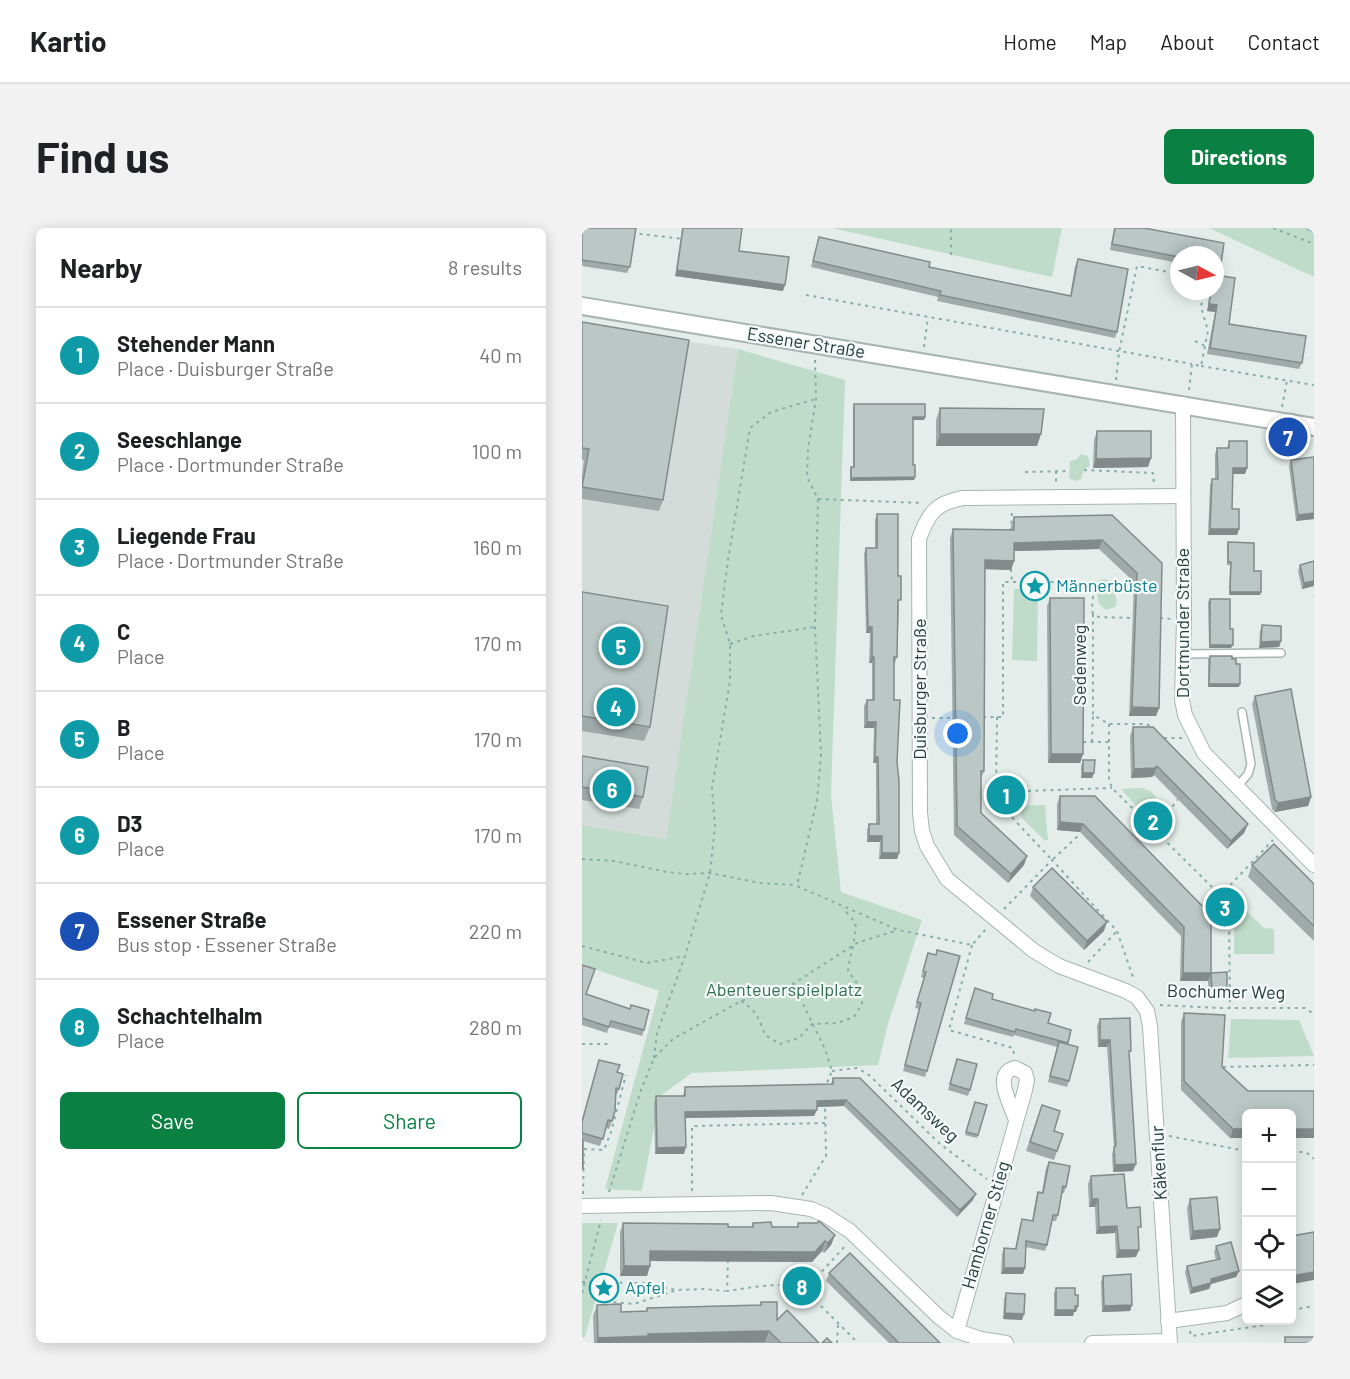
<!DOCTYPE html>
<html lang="en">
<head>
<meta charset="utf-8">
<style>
	:root { --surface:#fff; --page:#f2f2f2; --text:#202124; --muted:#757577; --line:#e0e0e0; --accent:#0b8043 }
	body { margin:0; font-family:Barlow,sans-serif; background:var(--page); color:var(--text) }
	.controls { position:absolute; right:18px; bottom:18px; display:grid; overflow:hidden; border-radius:9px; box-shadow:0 3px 15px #0003 }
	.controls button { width:54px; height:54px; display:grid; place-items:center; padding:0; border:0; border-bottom:2px solid var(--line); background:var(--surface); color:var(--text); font:30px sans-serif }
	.compass { position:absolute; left:588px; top:18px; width:54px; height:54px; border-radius:50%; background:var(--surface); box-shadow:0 3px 15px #0003; rotate:97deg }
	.you { position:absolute; left:376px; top:506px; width:21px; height:21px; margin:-15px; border:4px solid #fff; border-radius:50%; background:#1a73e8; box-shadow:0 0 0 9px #1a73e833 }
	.badge { display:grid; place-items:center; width:39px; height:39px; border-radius:50%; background:var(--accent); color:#fff; font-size:20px; font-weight:700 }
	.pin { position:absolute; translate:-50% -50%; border:3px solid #fff; box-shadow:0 2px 6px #0006 }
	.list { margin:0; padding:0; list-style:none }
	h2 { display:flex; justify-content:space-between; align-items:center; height:78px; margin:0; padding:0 24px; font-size:26px }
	h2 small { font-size:20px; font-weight:400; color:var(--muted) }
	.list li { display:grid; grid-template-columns:39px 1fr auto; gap:18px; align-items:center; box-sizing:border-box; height:96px; padding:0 24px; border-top:2px solid var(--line) }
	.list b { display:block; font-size:22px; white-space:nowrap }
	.list p { margin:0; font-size:20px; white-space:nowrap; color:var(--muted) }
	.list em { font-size:20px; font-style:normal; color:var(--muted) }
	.actions { display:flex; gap:12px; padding:18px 24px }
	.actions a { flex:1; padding:14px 0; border:2px solid var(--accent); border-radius:9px; text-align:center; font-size:21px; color:var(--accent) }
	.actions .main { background:var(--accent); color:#fff }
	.icon { flex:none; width:33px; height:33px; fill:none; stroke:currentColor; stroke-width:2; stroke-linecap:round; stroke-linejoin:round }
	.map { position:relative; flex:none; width:732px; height:1115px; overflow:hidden; border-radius:9px }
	header { display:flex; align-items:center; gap:36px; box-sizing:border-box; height:84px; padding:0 30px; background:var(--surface); border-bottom:2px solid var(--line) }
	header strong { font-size:28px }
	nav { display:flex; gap:33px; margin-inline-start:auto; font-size:21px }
	.intro { display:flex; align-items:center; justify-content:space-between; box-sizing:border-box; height:144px; padding:0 36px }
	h1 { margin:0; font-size:42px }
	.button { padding:15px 27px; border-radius:9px; background:var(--accent); color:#fff; font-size:21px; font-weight:700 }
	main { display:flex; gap:36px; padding:0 36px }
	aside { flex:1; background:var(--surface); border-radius:9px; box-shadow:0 3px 15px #0003 }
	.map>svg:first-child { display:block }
	.built { fill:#d3dcd9 }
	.green { fill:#bfdccb }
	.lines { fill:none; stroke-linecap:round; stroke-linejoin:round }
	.stream { stroke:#91bacd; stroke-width:4 }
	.service-casing { stroke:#a7b5b2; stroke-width:10 }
	.minor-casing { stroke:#a7b5b2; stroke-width:16 }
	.tertiary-casing { stroke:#a7b5b2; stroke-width:20 }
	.path { stroke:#87ada8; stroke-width:2; stroke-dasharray:3 4.5; stroke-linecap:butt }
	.service { stroke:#fff; stroke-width:7 }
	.minor { stroke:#fff; stroke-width:14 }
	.tertiary { stroke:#fff; stroke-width:16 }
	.wall { fill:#a0aba9 }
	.shaded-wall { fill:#828b89 }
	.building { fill:#bac7c4; stroke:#828b89; stroke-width:1.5 }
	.labels { text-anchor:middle; stroke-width:4.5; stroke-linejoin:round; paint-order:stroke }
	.street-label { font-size:18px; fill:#253d3a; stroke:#f5f9f8 }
	.culture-label { font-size:18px; fill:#0d838f; stroke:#f5f9f8; text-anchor:start }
	.park-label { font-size:18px; fill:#327054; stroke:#f5f9f8 }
</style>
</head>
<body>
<header>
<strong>Kartio</strong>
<nav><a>Home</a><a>Map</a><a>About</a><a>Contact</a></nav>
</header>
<div class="intro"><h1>Find us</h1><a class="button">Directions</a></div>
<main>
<aside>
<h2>Nearby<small>8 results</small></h2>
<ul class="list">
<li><span class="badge" style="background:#0f9aa8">1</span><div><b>Stehender Mann</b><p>Place · Duisburger Straße</p></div><em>40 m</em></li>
<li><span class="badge" style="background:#0f9aa8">2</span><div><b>Seeschlange</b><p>Place · Dortmunder Straße</p></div><em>100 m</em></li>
<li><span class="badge" style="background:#0f9aa8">3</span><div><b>Liegende Frau</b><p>Place · Dortmunder Straße</p></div><em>160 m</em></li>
<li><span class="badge" style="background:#0f9aa8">4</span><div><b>C</b><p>Place</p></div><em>170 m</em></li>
<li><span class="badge" style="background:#0f9aa8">5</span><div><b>B</b><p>Place</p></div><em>170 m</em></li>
<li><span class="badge" style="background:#0f9aa8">6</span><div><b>D3</b><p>Place</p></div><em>170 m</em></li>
<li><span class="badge" style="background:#1a4fb4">7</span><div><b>Essener Straße</b><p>Bus stop · Essener Straße</p></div><em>220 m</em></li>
<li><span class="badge" style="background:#0f9aa8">8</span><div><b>Schachtelhalm</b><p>Place</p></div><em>280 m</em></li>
</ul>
<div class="actions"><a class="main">Save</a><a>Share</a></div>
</aside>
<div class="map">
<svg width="732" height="1115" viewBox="0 0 732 1115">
	<rect width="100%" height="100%" fill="#e4edea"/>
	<!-- built -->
	<polygon class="built" points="0,97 156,121 84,611 0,597"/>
	<!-- green -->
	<g class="green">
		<polygon points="250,0 480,0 470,49"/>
		<polygon points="627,0 732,0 732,49"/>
		<polygon points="156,121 263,152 249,567 259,664 340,692 306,796 296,837 110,845 78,868 60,963 23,961 77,763 0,737 0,597 84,611"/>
		<polygon points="499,226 506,228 508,237 502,242 499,251 493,253 487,250 488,233 494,232"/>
		<polygon points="521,351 529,353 532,358 535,375 533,379 524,382 517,376 513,357 516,353"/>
		<polygon points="432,361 456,361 455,433 430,432"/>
		<path d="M 556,560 C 579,561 571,576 584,586 L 573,598 L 539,561 Z"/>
		<polygon points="463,577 466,612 462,612 440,590 436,578"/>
		<polygon points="657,676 682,700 692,701 692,726 652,726 652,679"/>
		<polygon points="649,791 717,792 732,828 646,830"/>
		<polygon points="0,995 36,995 1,1115 0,1115"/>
	</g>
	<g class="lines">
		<!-- stream -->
		<polyline class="stream" points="726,0 732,3"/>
		<!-- service casing -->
		<g class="service-casing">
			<g id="service">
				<polyline points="601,426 699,425"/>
				<polyline points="655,559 666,546 669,536 660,484"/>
			</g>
		</g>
		<!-- minor casing -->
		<g class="minor-casing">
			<g id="minor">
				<polyline points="601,176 602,391 600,472 603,487 622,525 732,637"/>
				<polyline points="0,978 189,975 229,981 243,987 268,1003 357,1089 375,1103 399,1111 424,1115"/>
				<polyline points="586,1093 645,1085 664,1076"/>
				<path d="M 375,1103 L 443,862 L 445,852 L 443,845 L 433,840 C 410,845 429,877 434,892"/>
				<polyline points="510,1115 587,1113"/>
				<path d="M 588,1115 L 568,798 L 565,783 L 555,769 L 544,763 L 477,738 L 452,723 L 365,651 L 345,618 L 340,603 L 338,585 L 337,311 C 346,286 353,275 381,270 L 601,268"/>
			</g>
		</g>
		<!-- tertiary casing -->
		<g class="tertiary-casing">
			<polyline id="tertiary" points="0,78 732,199"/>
		</g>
		<!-- path -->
		<g class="path">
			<polyline points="691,0 732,16"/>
			<polyline points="50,5 101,11"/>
			<polyline points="369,27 369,0"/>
			<polyline points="224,67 610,136"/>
			<polyline points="613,113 623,118"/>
			<polyline points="342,119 346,89"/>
			<polyline points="233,132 234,171 226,221 225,249 236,271 340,275"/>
			<polyline points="619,138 732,157"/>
			<polyline points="534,152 537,124 555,38 597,46"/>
			<polyline points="607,162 610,136 619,138 626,103 619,79 622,63"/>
			<polyline points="700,179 705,153"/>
			<polyline points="502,242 571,245 572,256"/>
			<polyline points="474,243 474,255"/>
			<polyline points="443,244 486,243"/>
			<polyline points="236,271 233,399 239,527 235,572 215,658 316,702 390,717 404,701"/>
			<polyline points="429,303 430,281"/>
			<polyline points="429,341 430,354"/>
			<polyline points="732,368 732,367"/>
			<polyline points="511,386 511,487 527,496 565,496 572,501"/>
			<polyline points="578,390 590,391"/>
			<polyline points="148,416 172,408 233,399"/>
			<path d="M 401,489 L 421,489 L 421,354 L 505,354 C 516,363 508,374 511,386 L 517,389 L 551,390"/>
			<polyline points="415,489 414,561 424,583 470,632 496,608"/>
			<polyline points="350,490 372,490"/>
			<polyline points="527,496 527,551 530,560 632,661 643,675 647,690 648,779"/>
			<polyline points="582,510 600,510"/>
			<polyline points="501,514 527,514"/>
			<polyline points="510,514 511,487"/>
			<polyline points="416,564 530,560"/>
			<polyline points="573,603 596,571"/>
			<polyline points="0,631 32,633 85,644 105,646 128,645 178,655 214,657"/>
			<polyline points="638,668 691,612"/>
			<polyline points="422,681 470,632 535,703 552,752"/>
			<polyline points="390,717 367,802 431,820 432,827"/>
			<polyline points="0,718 65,735 103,728"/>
			<polyline points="506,734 535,703"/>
			<polyline points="211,756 243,821 250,843 244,857"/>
			<path d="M 159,773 C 174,782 177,790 183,807 L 198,816 L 217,810 L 230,796 L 255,795 L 272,789 L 280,776 L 280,762 L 266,743 C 267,731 276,703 273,695 C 270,690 264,684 261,680"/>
			<polyline points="578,777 636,780 723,780 732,786"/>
			<polyline points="0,816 30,816"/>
			<polyline points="72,830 75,805 103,728 128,645 133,598 130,560 148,453 148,416 139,387 146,332 168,200 189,184 234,171"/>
			<polyline points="641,839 732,837"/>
			<polyline points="250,843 275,840 287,847 358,916 405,951"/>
			<polyline points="587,908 664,923"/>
			<polyline points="710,924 724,924 732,931"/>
			<polyline points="110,963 110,898 244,895"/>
			<polyline points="27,964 59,862 72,830 91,811 159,773 211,756 275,715 316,702"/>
			<polyline points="1,966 2,921 22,922 29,904 44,847"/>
			<polyline points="220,967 244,928 243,878"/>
			<path d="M 146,1032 L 145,1063 C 168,1060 201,1052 223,1062 L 264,1017"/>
			<polyline points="0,1054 60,1055 94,1062 123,1061 143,1063"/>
			<polyline points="10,1054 29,1074 52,1076 92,1063"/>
			<polyline points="223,1062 276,1115"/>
			<polyline points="0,1065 19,992"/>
			<polyline points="710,1082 732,1078"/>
			<polyline points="608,1103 609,1108 683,1097 695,1092"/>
			<polyline points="255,1115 256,1097"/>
		</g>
		<!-- service -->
		<use href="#service" class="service"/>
		<!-- minor -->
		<use href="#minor" class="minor"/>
		<!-- tertiary -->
		<use href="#tertiary" class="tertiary"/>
	</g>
	<!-- wall -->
	<g class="wall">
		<polygon points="0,0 48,39 45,45 0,38"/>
		<polygon points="100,0 160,0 157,23 201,63 93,48"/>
		<polygon points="532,0 562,0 642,15 639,36 636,42 633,42 633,27 597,27 597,35 528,22"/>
		<polygon points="237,9 347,39 488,68 493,38 496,31 535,104 533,110 355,73 356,69 229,39"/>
		<polygon points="628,63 633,63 647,96 720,135 717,141 625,126 633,84 625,83"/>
		<polygon points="0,94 81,272 77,283 0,271 0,247 2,232 0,232"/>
		<polygon points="272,176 343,189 342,192 331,192 331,237 333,249 332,252 268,253 268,242 269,239 271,239 271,179"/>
		<polygon points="358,180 455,218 354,218 354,192"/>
		<polygon points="515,203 569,230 566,239 511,240 512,212"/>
		<polygon points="647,213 665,240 663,246 651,246 650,281 657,301 655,307 626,307 628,257 630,251 633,251 633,226 635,220 645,220"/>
		<polygon points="732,229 732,291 714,293 707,238 709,232"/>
		<polygon points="295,286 316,348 317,378 315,429 313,435 312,435 312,472 315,534 317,625 315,631 297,631 298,614 285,614 285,602 287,596 294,596 294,535 291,535 292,500 282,500 282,478 285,472 290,472 290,435 287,435 288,405 284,405 282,326 284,320 293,320 293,292"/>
		<polygon points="530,287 580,335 577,480 574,488 547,488 552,354 517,321 432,323 432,333 429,342 403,341 402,543 399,551 399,585 445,628 442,637 426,655 372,607 368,310 371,301 429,302 429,298 432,289"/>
		<polygon points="646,314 678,367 647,367 648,337 645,337 645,317"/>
		<polygon points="732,333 732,358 720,361 716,343 718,337"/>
		<polygon points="0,364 68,499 62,513 0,503"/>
		<polygon points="468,370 501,526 498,535 466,535 465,378"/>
		<polygon points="628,371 649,420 627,420 626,374"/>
		<polygon points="680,397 699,413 697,419 677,420 678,403"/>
		<polygon points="628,428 650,431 654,436 657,459 626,459 626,431"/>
		<polygon points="673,468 729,569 726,578 693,584 690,581 670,476"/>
		<polygon points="551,499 666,596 662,605 645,621 572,547 570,549 549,550 548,508"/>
		<polygon points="0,528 61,569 57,581 0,572"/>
		<polygon points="501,532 512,545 510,550 499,550 499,538"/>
		<polygon points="478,568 629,687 629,745 645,761 642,770 627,770 626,753 598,753 599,708 498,604 475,602 475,576"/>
		<polygon points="670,637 732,656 732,713 666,649"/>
		<polygon points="451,659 522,703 502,722 448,668"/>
		<polygon points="346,725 345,843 343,849 321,843 337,781 333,780 342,750 339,749"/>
		<polygon points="0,737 4,766 62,802 60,808 27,799 25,805 0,797"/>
		<polygon points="393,760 410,771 466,795 489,802 485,816 487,853 485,859 466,854 475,819 432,807 431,809 382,796"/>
		<polygon points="602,785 640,839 666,863 648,910 599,862 599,794"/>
		<polygon points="518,791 547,828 551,943 531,944 530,926 532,920 525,819 516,819 515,798"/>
		<polygon points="375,831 388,862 386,868 366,862"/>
		<polygon points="17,832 35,844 37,861 34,868 30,893 27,901 24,900 18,918 1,913 0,943 0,891"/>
		<polygon points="251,850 391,972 375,989 262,878 235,879 232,888 104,890 102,926 73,926 72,875 74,868 101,868 103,859 249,856"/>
		<polygon points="393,874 405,877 395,910 383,907"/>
		<polygon points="460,877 472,903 481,906 472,932 444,923"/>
		<polygon points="467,934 484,959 482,965 480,965 476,987 474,993 470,993 465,1017 463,1023 444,1019 443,1040 441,1046 419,1046 420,1026 422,1020 433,1021 438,997 440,991 450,993 454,970 456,964 460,964 464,940"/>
		<polygon points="509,948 545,980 556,1007 554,1029 534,1030 533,1005 514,1006 513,979 507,979 506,956"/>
		<polygon points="664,965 664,985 662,971"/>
		<polygon points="608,971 635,1009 608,1012 605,980"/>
		<polygon points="41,995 146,999 169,999 171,995 190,999 215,999 216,995 253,1007 249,1017 242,1025 240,1023 230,1034 68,1033 65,1048 38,1048 38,1004"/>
		<polygon points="634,1018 657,1043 654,1049 629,1056 627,1061 608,1066 603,1044 605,1038 634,1032 632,1024"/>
		<polygon points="247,1045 358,1115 307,1115 244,1053"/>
		<polygon points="521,1048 550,1077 548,1083 520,1084 519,1054"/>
		<polygon points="474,1060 493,1067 494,1084 492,1084 491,1088 472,1088 472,1065"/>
		<polygon points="424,1065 442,1086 440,1092 421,1091 422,1071"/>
		<polygon points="179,1074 195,1092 237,1115 12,1115 11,1088 15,1077 39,1084 64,1083 65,1080 178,1077"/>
	</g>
	<!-- shaded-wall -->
	<g class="shaded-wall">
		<polygon points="95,42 203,57 201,63 93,48"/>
		<polygon points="627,76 635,77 633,84 625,83"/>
		<polygon points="331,189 343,189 342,192 330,192"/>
		<polygon points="358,206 459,206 455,218 354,218"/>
		<polygon points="569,230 566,239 511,240 514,231"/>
		<polygon points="651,240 665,240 663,246 649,246"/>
		<polygon points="333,249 332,252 268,253 269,250"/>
		<polygon points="732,285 732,291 714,293 716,287"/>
		<polygon points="628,301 657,301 655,307 626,307"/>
		<polygon points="520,312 517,321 429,323 432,315"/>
		<polygon points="403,332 432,333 429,342 399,341"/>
		<polygon points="732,353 732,358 720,361 722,355"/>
		<polygon points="648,364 679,364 678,367 647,367"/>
		<polygon points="286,399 290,399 288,405 284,405"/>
		<polygon points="699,413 697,419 677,420 679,414"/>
		<polygon points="628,417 651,417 649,420 627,420"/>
		<polygon points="290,429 292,429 290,435 287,435"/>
		<polygon points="627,456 658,456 657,459 626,459"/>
		<polygon points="550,479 577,480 574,488 547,488"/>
		<polygon points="285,494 294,494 292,500 282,500"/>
		<polygon points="469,526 501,526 498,535 466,535"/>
		<polygon points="293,529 296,529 294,535 291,535"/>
		<polygon points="575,538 572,547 570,549 549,550 552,541"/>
		<polygon points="501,545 512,545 510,550 499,550"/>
		<polygon points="729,569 726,578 693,584 696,575"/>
		<polygon points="478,594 501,596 498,604 475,602"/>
		<polygon points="666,596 662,605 645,621 649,613"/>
		<polygon points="287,608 300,608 298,614 285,614"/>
		<polygon points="300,625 317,625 315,631 297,631"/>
		<polygon points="445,628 442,637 426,655 429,646"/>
		<polygon points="525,694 522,703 502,722 505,713"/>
		<polygon points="601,745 629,745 626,753 598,753"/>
		<polygon points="645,761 642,770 627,770 630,762"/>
		<polygon points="518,812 528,812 525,819 516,819"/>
		<polygon points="264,872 262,878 232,879 235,873"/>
		<polygon points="235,882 232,888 101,890 103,884"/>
		<polygon points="651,901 664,901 664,910 648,910"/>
		<rect x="710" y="901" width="22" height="9"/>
		<polygon points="104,919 102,926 73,926 75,920"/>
		<polygon points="554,936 551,943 531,944 533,937"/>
		<polygon points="394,966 391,972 375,989 378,982"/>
		<polygon points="510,971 516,971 513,979 507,979"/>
		<polygon points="535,998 533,1005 514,1006 517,999"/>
		<polygon points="638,1001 635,1009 608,1012 611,1003"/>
		<polygon points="253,1007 249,1017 242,1025 246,1015"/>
		<polygon points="243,1013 240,1023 230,1034 65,1033 68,1023"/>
		<polygon points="537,1022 557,1022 554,1029 534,1030"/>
		<polygon points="42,1038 68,1038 65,1048 38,1048"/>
		<polygon points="422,1040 443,1040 441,1046 419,1046"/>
		<polygon points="657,1043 654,1049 629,1056 627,1061 608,1066 610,1060 629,1051"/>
		<polygon points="732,1044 732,1052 710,1056 710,1048"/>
		<polygon points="550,1077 548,1083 520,1084 522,1078"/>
		<polygon points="493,1078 496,1078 494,1084 492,1084 491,1088 472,1088 474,1082"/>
		<polygon points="423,1085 442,1086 440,1092 421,1091"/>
		<polygon points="187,1103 183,1114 14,1115 16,1110 66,1106"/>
	</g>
	<!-- building -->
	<g class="building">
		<polygon points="0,0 54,0 48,39 0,32"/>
		<polygon points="101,0 160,0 157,23 207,29 203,57 95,42"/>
		<polygon points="533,0 562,0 642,15 639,36 633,35 633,27 597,27 597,29 530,16"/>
		<polygon points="237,9 348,34 347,39 489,68 496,31 546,41 535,104 358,67 359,63 231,33"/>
		<polygon points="633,47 653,50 647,96 724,108 720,135 628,120 635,77 627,76 629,63 633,63"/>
		<polygon points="0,94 107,112 81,272 0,259 7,221 0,220"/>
		<polygon points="272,176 343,176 343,189 331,189 331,237 333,237 333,249 269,250 269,239 272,239"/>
		<polygon points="358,180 462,181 459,206 358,206"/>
		<polygon points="515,203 569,203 569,230 514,231"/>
		<polygon points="647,213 665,213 665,240 651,240 650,281 657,281 657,301 628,301 630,251 636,251 635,220 647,220"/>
		<polygon points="732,229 732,285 716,287 709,232"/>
		<polygon points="295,286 316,286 316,348 319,348 319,372 316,372 315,429 312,429 312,472 318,472 315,534 317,553 317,625 300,625 300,608 287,608 287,596 297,596 296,529 293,529 294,494 285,494 285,472 292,472 292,429 290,429 290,399 286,399 284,320 295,320"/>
		<polygon points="530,287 580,335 577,480 550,479 555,345 520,312 432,315 432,333 403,332 402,543 399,543 399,585 445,628 429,646 375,598 371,301 432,302 432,289"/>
		<polygon points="646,314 672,315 672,343 679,343 679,364 648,364 649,334 646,334"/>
		<polygon points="732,333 732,353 722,355 718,337"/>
		<polygon points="0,364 86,378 68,499 0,488"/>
		<polygon points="468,370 502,370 501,526 469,526"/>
		<polygon points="628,371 648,371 648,401 651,401 651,417 628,417"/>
		<polygon points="680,397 699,398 699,413 679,414"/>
		<polygon points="628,428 650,428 650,431 654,431 654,436 658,436 658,456 627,456"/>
		<polygon points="709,461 729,569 696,575 693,572 673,468"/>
		<polygon points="551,499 571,499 666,596 649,613 575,538 573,540 552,541"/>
		<polygon points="0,528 66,539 61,569 0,559"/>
		<polygon points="501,532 513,532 512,545 501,545"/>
		<polygon points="478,568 513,568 629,687 629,745 645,744 645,761 630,762 629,745 601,745 602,699 501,596 478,594"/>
		<polygon points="692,616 732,656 732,698 670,637"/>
		<polygon points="470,640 525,694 505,713 451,659"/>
		<polygon points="355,722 378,728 345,843 323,837 339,775 335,774 344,744 341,743 346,725 354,727"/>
		<polygon points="0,737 13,741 4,766 48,781 49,777 67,782 62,802 29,793 27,799 0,790"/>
		<polygon points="393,760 411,766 410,771 453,783 453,781 469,785 466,795 489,802 486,815 434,801 433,804 384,790"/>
		<polygon points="602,785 643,787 640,839 666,863 732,863 732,901 710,901 710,885 664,885 664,901 651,901 602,853"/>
		<polygon points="548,790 549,823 547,823 554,936 533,937 532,919 534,918 528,812 518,812 518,791"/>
		<polygon points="477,814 496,819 487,853 468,848"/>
		<polygon points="375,831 395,836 388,862 368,856"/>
		<polygon points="17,832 38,837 35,844 41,846 37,861 34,860 33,883 30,893 26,892 21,911 0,905 0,894"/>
		<polygon points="251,850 278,850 394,966 378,982 264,872 235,873 235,882 103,884 104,919 75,920 74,868 103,868 103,859 251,856"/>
		<polygon points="393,874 405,877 396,907 384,904"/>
		<polygon points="460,877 478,883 472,903 481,906 475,923 448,914"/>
		<rect x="0" y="912" width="1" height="29"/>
		<polygon points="467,934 488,938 484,959 481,958 476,987 471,987 465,1017 444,1013 443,1040 422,1040 422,1020 434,1021 440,991 451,993 456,964 461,965"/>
		<polygon points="542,946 545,980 558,979 559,999 556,999 557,1022 537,1022 535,998 517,999 516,971 510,971 509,948"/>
		<polygon points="635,969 638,1001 611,1003 608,971"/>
		<polygon points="237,993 253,1007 246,1015 243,1013 233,1024 68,1023 68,1038 42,1038 41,995 146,996 146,999 171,999 171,995 189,994 190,999 216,999 216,995 235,995"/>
		<polygon points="732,1004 732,1044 710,1048 710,1008"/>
		<polygon points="649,1014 657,1043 629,1051 629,1055 610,1060 605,1038 638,1031 634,1018"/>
		<polygon points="268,1025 358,1115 317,1115 247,1045"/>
		<polygon points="549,1046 550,1077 522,1078 521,1048"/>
		<polygon points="474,1060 493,1060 493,1067 496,1067 496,1078 493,1078 493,1082 474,1082"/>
		<polygon points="424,1065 443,1066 442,1086 423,1085"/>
		<polygon points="179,1074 195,1074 195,1092 205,1082 237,1115 199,1115 187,1103 66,1106 66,1108 16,1110 15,1077 39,1076 39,1084 65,1083 65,1080 179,1077"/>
		<rect x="703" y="1109" width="29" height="6"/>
		<polygon points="245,1110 250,1115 240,1115"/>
	</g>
	<!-- icons -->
	<defs>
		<g id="sight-ring" transform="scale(1.5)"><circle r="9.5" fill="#f5f9f8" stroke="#0f9aa8" stroke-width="1.5"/><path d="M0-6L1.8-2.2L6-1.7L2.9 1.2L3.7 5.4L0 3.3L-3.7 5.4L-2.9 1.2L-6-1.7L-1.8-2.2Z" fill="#0f9aa8"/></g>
	</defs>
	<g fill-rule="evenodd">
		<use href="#sight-ring" x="453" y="358"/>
		<use href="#sight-ring" x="22" y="1060"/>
	</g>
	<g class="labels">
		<!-- street labels -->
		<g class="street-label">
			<text transform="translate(224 115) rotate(9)" y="6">Essener Straße</text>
			<text transform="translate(601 395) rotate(-90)" y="6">Dortmunder Straße</text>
			<text transform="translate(498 437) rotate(-90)" y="6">Sedenweg</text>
			<text transform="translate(338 461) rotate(-90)" y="6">Duisburger Straße</text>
			<text transform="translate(644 764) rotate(1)" y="6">Bochumer Weg</text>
			<text transform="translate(343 882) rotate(43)" y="6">Adamsweg</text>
			<text transform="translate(577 935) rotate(-93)" y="6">Käkenflur</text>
			<text transform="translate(404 997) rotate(-74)" y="6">Hamborner Stieg</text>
		</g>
		<!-- culture labels -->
		<g class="culture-label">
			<text x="474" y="364">Männerbüste</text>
			<text x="43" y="1066">Apfel</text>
		</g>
		<!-- park labels -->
		<g class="park-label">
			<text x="202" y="768">Abenteuerspielplatz</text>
		</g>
	</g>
</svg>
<div class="controls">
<button>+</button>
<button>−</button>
<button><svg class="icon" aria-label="locate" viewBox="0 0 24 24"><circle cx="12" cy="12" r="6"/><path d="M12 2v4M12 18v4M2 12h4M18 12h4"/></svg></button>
<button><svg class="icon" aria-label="layers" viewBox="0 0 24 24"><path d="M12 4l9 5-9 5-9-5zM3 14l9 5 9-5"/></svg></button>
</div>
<svg class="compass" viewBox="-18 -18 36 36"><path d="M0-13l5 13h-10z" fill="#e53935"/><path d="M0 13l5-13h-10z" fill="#757577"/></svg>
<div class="you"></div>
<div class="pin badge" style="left:424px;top:567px;background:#0f9aa8">1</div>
<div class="pin badge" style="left:571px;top:593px;background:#0f9aa8">2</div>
<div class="pin badge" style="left:643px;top:679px;background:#0f9aa8">3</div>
<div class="pin badge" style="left:34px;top:479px;background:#0f9aa8">4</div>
<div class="pin badge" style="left:39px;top:418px;background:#0f9aa8">5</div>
<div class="pin badge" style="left:30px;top:561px;background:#0f9aa8">6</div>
<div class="pin badge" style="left:706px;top:209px;background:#1a4fb4">7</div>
<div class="pin badge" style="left:220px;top:1058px;background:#0f9aa8">8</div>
</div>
</main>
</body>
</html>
